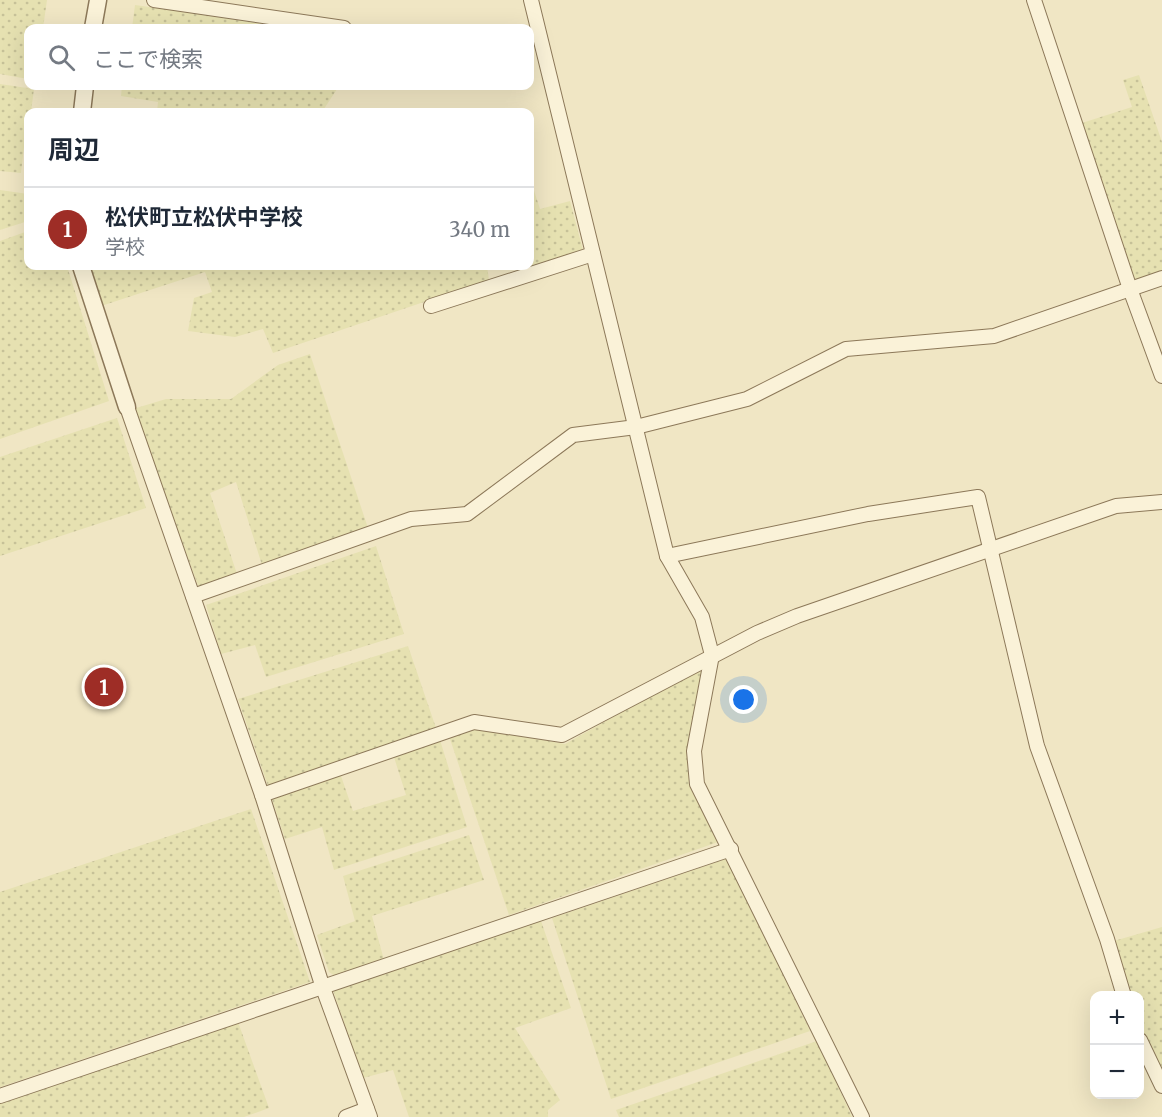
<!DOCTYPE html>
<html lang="ja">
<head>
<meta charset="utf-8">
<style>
	:root { --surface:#fff; --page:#f6f6f7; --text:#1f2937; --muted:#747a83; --line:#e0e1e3; --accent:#9e2d26 }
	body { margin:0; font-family:Merriweather,"Noto Sans JP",serif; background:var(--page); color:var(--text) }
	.controls { position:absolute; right:18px; bottom:18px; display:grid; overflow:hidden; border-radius:12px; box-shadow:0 6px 24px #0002 }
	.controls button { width:54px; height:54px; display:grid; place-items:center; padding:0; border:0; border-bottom:2px solid var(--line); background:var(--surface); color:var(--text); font:30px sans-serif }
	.you { position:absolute; left:744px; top:700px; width:21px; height:21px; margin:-15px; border:4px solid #fff; border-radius:50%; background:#1a73e8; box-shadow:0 0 0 9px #1a73e833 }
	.badge { display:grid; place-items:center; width:39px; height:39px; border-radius:50%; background:var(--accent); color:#fff; font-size:20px; font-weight:700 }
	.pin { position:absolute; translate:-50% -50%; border:3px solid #fff; box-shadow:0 2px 6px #0006 }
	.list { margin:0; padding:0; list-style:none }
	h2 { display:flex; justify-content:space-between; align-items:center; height:78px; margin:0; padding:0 24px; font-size:26px }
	h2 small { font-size:20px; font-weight:400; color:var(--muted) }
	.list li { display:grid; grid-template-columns:39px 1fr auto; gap:18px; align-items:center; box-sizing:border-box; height:84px; padding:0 24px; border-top:2px solid var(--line) }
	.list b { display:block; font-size:22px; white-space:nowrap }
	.list p { margin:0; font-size:20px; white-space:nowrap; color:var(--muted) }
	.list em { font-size:20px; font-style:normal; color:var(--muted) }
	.icon { flex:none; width:33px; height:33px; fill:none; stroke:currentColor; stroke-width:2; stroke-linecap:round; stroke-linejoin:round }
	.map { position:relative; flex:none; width:1162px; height:1117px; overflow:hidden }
	.search { position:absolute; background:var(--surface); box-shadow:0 6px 24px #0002; left:24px; top:24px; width:510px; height:66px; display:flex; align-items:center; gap:15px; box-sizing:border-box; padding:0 21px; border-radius:12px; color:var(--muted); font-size:22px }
	.panel { position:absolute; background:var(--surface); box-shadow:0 6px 24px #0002; left:24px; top:108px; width:510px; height:162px; border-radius:12px }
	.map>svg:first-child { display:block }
	.farmland { fill:url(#farmland-dots) }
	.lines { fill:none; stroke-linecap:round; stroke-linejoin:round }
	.minor-casing { stroke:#8c7859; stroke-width:16 }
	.tertiary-casing { stroke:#8c7859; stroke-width:19 }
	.minor { stroke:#faf2d8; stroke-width:14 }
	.tertiary { stroke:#faf2d8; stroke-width:16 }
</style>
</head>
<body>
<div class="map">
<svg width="1162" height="1117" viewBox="0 0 1162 1117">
	<defs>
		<pattern id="farmland-dots" width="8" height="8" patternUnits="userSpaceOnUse" patternTransform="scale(1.5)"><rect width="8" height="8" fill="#e6e1b1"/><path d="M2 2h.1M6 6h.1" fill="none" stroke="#c6c198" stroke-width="1.8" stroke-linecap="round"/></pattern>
	</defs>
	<rect width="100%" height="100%" fill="#f0e6c4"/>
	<!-- farmland -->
	<g class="farmland">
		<polygon points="0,0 47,0 43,28 28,28 28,79 0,74"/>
		<polygon points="135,5 300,28 132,28"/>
		<polygon points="1139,75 1162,142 1162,271 1134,281 1082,123 1132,107 1123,80"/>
		<polygon points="0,84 34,89 31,112 28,112 21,173 0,171"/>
		<polygon points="122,86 339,86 322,112 157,112 158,102 121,96"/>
		<polygon points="530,178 540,209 570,201 583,250 524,268 523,266 530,266"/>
		<polygon points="0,190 28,194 28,221 0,230"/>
		<polygon points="28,231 28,266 67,266 109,401 0,439 0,241"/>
		<polygon points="88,266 487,266 489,280 273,353 263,329 235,337 188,331 194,298 212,292 205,272 98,307"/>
		<polygon points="310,354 368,528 262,565 236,482 210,493 237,574 199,588 133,409 166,399 231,399 278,365"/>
		<polygon points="117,418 146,508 0,556 0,457"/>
		<polygon points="376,546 404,634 266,677 255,645 221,654 206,605"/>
		<polygon points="408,646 436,728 268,786 238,699"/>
		<polygon points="704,666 689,749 721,841 509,915 449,736 477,728 565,744"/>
		<polygon points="440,740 467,827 334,870 322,827 285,839 271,796 340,773 353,811 406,795 393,754"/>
		<polygon points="251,809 310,982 0,1087 0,892"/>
		<polygon points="469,835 484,880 372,916 384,960 338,978 329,972 317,935 355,921 343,876"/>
		<polygon points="728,858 810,1031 611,1099 552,918"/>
		<polygon points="541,921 571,1008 515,1028 560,1100 548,1110 548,1117 409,1117 393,1070 363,1078 333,990"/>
		<polygon points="1162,927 1162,1075 1140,1029 1140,996 1130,995 1114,941"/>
		<polygon points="238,1022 269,1108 244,1117 0,1117 0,1103"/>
		<polygon points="817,1041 852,1117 619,1117 616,1110"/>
	</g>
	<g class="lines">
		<!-- minor casing -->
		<g class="minor-casing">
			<g id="minor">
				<polyline points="154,0 344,28"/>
				<polyline points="531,0 667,556 702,617 712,655 694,751 697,784 862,1117"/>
				<polyline points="1034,0 1130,289 1162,376"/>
				<polyline points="431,306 593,254"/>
				<polyline points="127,407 262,795 323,988 370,1117"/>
				<polyline points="667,556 868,514 978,497 1037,746 1107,939 1124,996"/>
				<polyline points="193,596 411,519 467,514 573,435 636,427 747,399 846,349 994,336 1162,278"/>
				<polyline points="262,795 474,722 562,735 757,633 797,616 1116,506 1162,502"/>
				<polyline points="1140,1040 1162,1086"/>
				<polyline points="0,1096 731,849"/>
				<polyline points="346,1117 367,1109"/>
			</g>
		</g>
		<!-- tertiary casing -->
		<g class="tertiary-casing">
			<g id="tertiary">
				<polyline points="93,28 98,0"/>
				<polyline points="82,112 85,86"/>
				<polyline points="81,266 127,407"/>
			</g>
		</g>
		<!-- minor -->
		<use href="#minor" class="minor"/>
		<!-- tertiary -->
		<use href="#tertiary" class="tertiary"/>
	</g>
</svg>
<div class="controls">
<button>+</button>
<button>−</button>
</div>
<div class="you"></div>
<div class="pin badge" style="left:104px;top:687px">1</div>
<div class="search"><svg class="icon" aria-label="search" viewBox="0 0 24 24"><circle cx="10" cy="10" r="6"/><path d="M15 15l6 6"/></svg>ここで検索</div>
<section class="panel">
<h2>周辺<small></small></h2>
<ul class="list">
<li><span class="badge">1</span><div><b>松伏町立松伏中学校</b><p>学校</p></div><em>340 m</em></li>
</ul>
</section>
</div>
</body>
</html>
